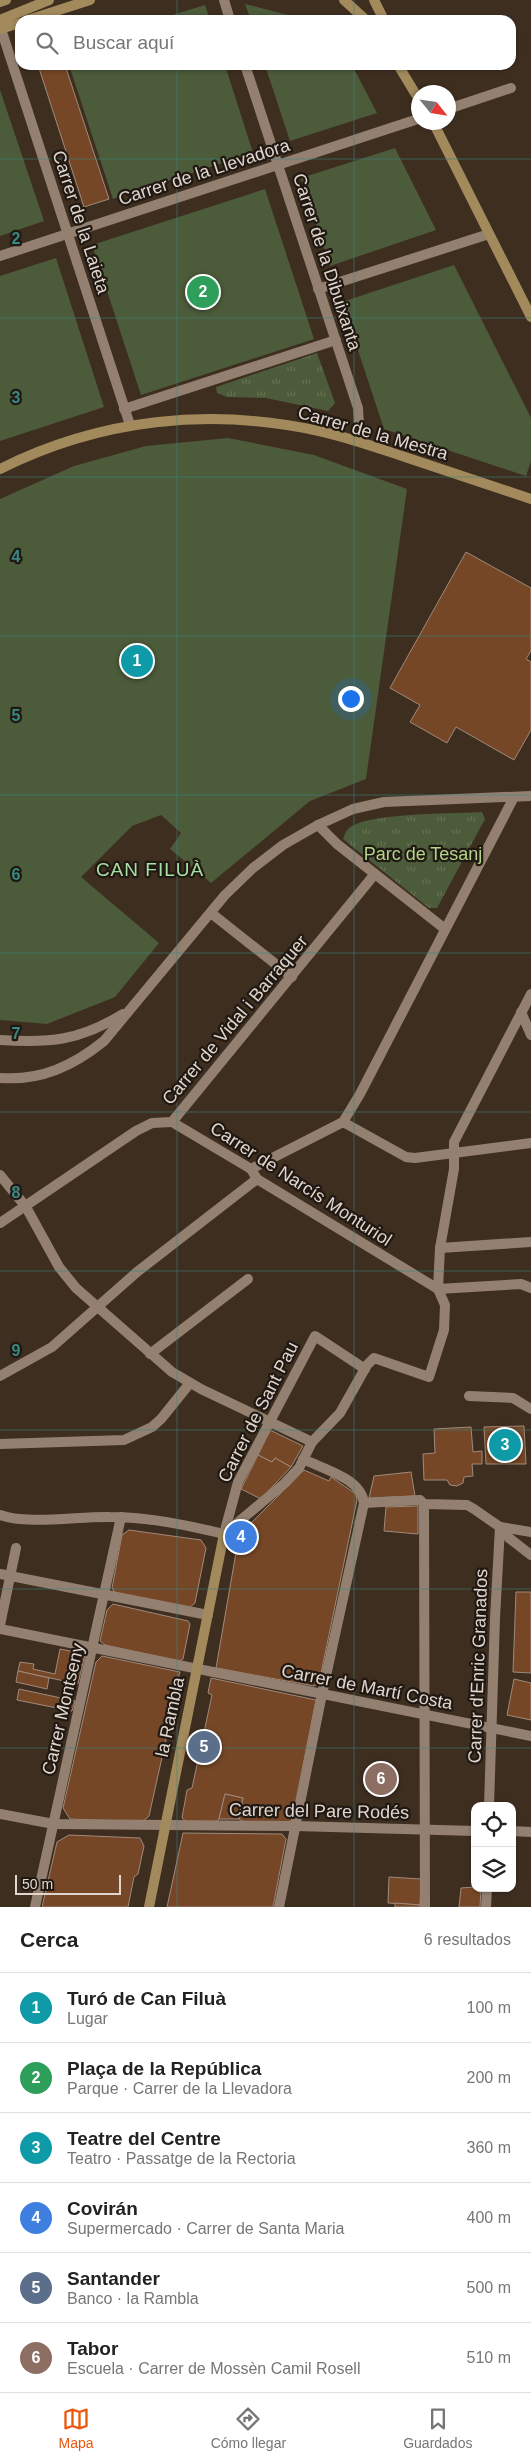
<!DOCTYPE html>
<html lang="es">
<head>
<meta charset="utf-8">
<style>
	:root { --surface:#fff; --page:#f6f6f6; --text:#222; --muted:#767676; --line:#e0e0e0; --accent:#ea580c }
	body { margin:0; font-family:Helvetica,sans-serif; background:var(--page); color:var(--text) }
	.controls { position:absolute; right:15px; bottom:15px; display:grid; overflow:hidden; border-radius:10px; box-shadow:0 1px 4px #0004 }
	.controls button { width:45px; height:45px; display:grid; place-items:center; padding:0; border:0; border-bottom:1px solid var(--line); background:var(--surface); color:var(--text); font:25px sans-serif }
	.compass { position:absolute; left:411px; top:85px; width:45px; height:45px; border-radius:50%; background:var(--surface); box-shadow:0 1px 4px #0004; rotate:120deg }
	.scale { position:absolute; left:15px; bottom:12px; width:106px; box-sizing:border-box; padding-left:5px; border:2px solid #e0d6cd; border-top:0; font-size:14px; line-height:18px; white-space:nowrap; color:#e0d6cd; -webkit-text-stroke:4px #201812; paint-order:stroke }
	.you { position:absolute; left:350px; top:698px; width:18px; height:18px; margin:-12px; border:4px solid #fff; border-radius:50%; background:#1a73e8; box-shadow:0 0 0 8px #1a73e833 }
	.badge { display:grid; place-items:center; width:32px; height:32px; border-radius:50%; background:var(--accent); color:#fff; font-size:16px; font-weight:700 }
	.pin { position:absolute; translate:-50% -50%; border:2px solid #fff; box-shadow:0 1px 5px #0006 }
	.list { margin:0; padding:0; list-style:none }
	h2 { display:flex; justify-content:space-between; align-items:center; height:65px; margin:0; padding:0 20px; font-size:21px }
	h2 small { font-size:16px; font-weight:400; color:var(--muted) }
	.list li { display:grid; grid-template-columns:32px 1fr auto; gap:15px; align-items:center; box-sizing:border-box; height:70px; padding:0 20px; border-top:1px solid var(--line) }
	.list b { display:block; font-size:19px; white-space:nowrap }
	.list p { margin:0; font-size:16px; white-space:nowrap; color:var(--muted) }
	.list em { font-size:16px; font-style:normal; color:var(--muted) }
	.icon { flex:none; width:28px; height:28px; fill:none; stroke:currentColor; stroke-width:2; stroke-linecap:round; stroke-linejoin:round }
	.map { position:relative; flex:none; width:531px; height:1907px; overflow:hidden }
	.search { position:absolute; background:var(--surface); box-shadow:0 1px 4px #0004; left:15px; right:15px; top:15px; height:55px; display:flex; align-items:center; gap:12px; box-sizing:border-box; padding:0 18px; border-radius:15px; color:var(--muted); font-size:19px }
	.sheet { height:485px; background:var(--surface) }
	nav { display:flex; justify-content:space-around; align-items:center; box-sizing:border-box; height:70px; border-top:1px solid var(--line); background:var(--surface); font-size:14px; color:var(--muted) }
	nav a { display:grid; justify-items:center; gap:2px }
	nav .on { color:var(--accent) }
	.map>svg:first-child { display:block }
	.green { fill:#4c5b3a }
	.park { fill:url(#park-tufts) }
	.building { fill:#754727; stroke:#a08a7c }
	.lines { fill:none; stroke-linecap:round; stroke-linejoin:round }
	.street { stroke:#938070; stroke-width:10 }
	.secondary { stroke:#a28a5c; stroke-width:10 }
	.grid { fill:none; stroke:#398981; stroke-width:1; stroke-opacity:0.55 }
	.labels { text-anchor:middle; stroke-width:4.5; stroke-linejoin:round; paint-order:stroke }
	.street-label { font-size:18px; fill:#e0d6cd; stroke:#201812 }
	.park-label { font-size:18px; fill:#b2d589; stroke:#201812 }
	.neighbourhood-label { font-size:19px; letter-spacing:1px; fill:#a8dfa2; stroke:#201812 }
	.grid-label { font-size:16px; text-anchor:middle; font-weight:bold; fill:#398981; stroke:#201812; stroke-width:4.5; stroke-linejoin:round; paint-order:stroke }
</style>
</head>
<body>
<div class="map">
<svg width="531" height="1907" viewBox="0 0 531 1907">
	<defs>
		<pattern id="park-tufts" width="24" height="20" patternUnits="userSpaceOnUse" patternTransform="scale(1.25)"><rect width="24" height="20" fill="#4c5b3a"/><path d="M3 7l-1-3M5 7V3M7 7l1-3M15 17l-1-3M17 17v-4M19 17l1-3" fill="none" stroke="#667255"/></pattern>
	</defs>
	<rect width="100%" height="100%" fill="#3e2e20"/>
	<!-- green -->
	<g class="green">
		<polygon points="245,4 288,15 297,20 251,20"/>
		<polygon points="205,5 210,20 156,20"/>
		<polygon points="69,65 225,65 253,153 113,199"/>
		<polygon points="265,65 352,65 377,113 290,141"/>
		<polygon points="0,90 44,221 0,236"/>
		<polygon points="395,148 436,230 330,266 301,178"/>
		<polygon points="265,189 314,339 141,395 92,245"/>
		<polygon points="56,258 104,407 0,441 0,276"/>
		<polygon points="454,265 531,418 531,461 526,476 384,429 342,302"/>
		<polygon points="228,438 314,455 407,489 366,779 310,801 211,883 170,849 181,833 161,815 132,826 81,877 159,943 115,997 47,1024 0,1020 0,499 74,466 146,446"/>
	</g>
	<!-- park -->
	<g class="park">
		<polygon points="317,353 335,403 328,411 266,398 227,397 217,393 216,387"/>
		<path d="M 482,812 L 485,819 L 437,908 L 429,908 L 343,839 C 344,836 346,831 348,829 C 366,812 455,814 482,812 Z"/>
	</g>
	<!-- building -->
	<g class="building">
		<polygon points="38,65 65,65 109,199 84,207"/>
		<polygon points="466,552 531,588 531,651 526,659 531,662 531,730 514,760 456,727 447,743 410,722 420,705 390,688"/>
		<polygon points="524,1426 526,1464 486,1464 484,1427"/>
		<polygon points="471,1427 473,1452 482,1451 482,1464 472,1464 473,1476 464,1477 463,1483 457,1486 450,1485 447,1480 424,1480 423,1454 435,1453 434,1429"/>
		<polygon points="270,1430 303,1446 291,1467 275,1458 272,1462 258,1455"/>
		<polygon points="258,1455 272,1462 275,1458 291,1467 261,1499 241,1489"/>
		<polygon points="304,1470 329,1481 331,1477 356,1494 357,1500 319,1683 314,1686 216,1668 239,1535"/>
		<polygon points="411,1472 415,1496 369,1498 374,1476"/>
		<polygon points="418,1506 418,1534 384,1531 386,1507"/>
		<polygon points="129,1530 201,1540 206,1548 195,1603 189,1608 115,1593 112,1588 122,1535"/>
		<polygon points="516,1592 531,1592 531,1673 513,1672"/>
		<polygon points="113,1604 188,1621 190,1624 183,1659 179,1661 105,1645 100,1641 107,1610"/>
		<polygon points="60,1649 85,1654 78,1684 18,1671 20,1662 34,1664 33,1669 55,1674"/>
		<polygon points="102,1656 180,1672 174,1692 178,1695 174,1711 170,1710 169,1726 149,1816 142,1822 70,1819 63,1808 96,1662"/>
		<polygon points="18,1671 49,1678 47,1689 16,1682"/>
		<polygon points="211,1678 316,1700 293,1819 288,1823 244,1822 239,1819 243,1798 225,1794 219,1819 215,1822 188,1823 182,1818 187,1790 192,1788 212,1695 208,1693"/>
		<polygon points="514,1679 531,1683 531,1720 507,1715"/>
		<polygon points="19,1689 75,1701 72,1711 17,1700"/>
		<polygon points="225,1794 243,1798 239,1819 219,1819"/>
		<polygon points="183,1833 282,1834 286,1839 273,1907 167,1907"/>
		<polygon points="69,1835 140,1838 144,1846 138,1874 134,1877 128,1907 42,1907 57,1842"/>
		<polygon points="389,1877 421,1879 420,1905 388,1903"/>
		<polygon points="475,1887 481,1888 480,1907 459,1907 461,1888"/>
		<polygon points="395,1903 420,1905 420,1907 395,1907"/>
	</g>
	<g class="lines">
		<!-- street -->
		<g class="street">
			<polyline points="224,0 230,20"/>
			<polyline points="1,29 130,425"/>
			<polyline points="245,65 358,408 360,442"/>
			<polyline points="448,109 511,88"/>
			<polyline points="0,256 418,119"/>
			<polyline points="318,289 489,234"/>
			<polyline points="124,409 336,340"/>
			<polyline points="318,825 337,844 445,929"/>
			<polyline points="211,913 292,977"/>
			<polyline points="521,1012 531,1035"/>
			<path d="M 0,1040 C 50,1043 79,1041 123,1014"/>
			<path d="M 0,1078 C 41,1081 73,1066 104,1041 L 225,895 L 253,868 L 283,845 L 318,825 L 353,809 L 384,802 L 531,796"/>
			<polyline points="172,1122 251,1169 257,1179 438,1289"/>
			<polyline points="343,1122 406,1157 415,1158 531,1143"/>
			<polyline points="251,1169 343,1122 360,1094 513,799"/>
			<polyline points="0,1175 26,1207 59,1267 76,1288 172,1372 201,1389 312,1442"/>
			<polyline points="0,1223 136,1131 152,1123 172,1122 374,875"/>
			<polyline points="440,1248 531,1242"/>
			<polyline points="438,1289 521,1284 531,1288"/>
			<polyline points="150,1354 248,1279"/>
			<polyline points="0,1376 52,1347 137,1272 257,1179"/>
			<polyline points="469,1396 513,1398 531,1409"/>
			<polyline points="0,1444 124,1440 152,1427 161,1419 190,1383"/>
			<polyline points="364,1503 420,1500 424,1504 467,1505 474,1509 500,1527 509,1538 531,1555"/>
			<polyline points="424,1504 425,1907"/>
			<path d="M 0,1515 C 25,1525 81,1516 110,1517 C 149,1517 186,1525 224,1534"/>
			<polyline points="500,1527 531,1532"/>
			<polyline points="224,1534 285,1483 299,1468 312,1442 340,1413 367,1365 374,1358 429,1377 444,1330 445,1305 438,1289 440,1248 454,1169 454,1142 531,994"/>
			<polyline points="224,1534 238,1482 315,1336 365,1369"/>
			<polyline points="0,1574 208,1615"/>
			<polyline points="0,1625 16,1548"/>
			<polyline points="0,1629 531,1736"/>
			<polyline points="489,1806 495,1618 500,1527"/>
			<polyline points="0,1814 54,1824 295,1826 475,1831"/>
			<polyline points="512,1831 531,1832"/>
			<polyline points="35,1907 121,1517"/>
			<path d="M 279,1907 L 322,1694 L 364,1503 C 361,1478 323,1469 303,1459"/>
			<polyline points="486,1907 487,1888"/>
		</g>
		<!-- secondary -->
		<g class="secondary">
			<polyline points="344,0 366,20"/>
			<polyline points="374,0 384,20"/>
			<polyline points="0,2 6,0"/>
			<polyline points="0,20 49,0"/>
			<polyline points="28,20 90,0"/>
			<polyline points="0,29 20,23"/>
			<polyline points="398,65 418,98"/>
			<polyline points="433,122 531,317"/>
			<path d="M 0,469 C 100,419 209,407 319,431 C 347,437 375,447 402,456 C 445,470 488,485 531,499"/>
			<polyline points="149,1907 224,1534"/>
		</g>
	</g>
	<!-- grid -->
	<path class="grid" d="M 177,0 L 177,20M 354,0 L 354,20M 177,65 L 177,1907M 354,65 L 354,1907M 0,159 L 531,159M 0,318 L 531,318M 0,477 L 531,477M 0,636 L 531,636M 0,795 L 531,795M 0,953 L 531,953M 0,1112 L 531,1112M 0,1271 L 531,1271M 0,1430 L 531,1430M 0,1589 L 531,1589M 0,1748 L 531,1748"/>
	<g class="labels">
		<!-- street labels -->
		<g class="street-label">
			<text transform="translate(204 172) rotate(-18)" y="6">Carrer de la Llevadora</text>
			<text transform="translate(81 222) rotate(72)" y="6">Carrer de la Laieta</text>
			<text transform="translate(327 262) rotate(72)" y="6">Carrer de la Dibuixanta</text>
			<text transform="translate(373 433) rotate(16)" y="6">Carrer de la Mestra</text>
			<text transform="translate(235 1020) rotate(-50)" y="6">Carrer de Vidal i Barraquer</text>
			<text transform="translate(301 1184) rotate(33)" y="6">Carrer de Narcís Monturiol</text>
			<text transform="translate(258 1412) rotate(-63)" y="6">Carrer de Sant Pau</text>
			<text transform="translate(478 1666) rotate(-88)" y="6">Carrer d'Enric Granados</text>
			<text transform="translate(367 1687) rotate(11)" y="6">Carrer de Martí Costa</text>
			<text transform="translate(63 1709) rotate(-77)" y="6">Carrer Montseny</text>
			<text transform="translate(170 1717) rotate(-78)" y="6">la Rambla</text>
			<text transform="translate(319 1811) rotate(1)" y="6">Carrer del Pare Rodés</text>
		</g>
		<!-- park labels -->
		<g class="park-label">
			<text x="423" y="860">Parc de Tesanj</text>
		</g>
		<!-- neighbourhood labels -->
		<g class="neighbourhood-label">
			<text x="150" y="876">CAN FILUÀ</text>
		</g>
	</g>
	<g class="grid-label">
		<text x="16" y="244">2</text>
		<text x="16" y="403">3</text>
		<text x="16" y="562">4</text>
		<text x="16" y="721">5</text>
		<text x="16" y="880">6</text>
		<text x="16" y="1039">7</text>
		<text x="16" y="1198">8</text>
		<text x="16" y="1356">9</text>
	</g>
</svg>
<div class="controls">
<button><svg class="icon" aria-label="locate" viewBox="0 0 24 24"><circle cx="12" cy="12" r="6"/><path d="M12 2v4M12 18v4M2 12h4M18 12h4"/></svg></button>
<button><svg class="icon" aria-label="layers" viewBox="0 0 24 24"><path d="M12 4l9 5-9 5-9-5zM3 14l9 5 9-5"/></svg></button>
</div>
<svg class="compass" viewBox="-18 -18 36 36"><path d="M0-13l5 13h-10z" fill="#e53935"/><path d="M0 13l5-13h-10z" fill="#767676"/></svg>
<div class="scale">50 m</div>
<div class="you"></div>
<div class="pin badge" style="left:137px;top:661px;background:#0f9aa8">1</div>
<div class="pin badge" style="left:203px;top:292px;background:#2e9e5b">2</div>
<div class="pin badge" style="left:505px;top:1445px;background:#0f9aa8">3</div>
<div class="pin badge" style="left:241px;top:1537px;background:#3f7fe0">4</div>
<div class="pin badge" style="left:204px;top:1747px;background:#5c6f8a">5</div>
<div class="pin badge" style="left:381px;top:1779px;background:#8d6e63">6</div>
<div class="search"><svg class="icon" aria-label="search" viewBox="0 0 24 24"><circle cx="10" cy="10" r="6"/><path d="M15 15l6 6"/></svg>Buscar aquí</div>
</div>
<section class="sheet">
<h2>Cerca<small>6 resultados</small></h2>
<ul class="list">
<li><span class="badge" style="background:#0f9aa8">1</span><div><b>Turó de Can Filuà</b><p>Lugar</p></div><em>100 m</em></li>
<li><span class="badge" style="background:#2e9e5b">2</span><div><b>Plaça de la República</b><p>Parque · Carrer de la Llevadora</p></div><em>200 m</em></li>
<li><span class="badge" style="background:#0f9aa8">3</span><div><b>Teatre del Centre</b><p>Teatro · Passatge de la Rectoria</p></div><em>360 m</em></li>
<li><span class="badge" style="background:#3f7fe0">4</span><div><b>Covirán</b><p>Supermercado · Carrer de Santa Maria</p></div><em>400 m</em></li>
<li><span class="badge" style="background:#5c6f8a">5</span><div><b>Santander</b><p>Banco · la Rambla</p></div><em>500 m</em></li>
<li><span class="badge" style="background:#8d6e63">6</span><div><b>Tabor</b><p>Escuela · Carrer de Mossèn Camil Rosell</p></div><em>510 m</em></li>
</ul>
</section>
<nav>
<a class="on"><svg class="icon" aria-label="map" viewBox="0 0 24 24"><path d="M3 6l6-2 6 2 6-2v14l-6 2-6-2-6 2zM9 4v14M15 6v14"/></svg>Mapa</a>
<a><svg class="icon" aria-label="directions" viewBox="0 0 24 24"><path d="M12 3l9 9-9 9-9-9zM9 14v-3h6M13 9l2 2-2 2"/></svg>Cómo llegar</a>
<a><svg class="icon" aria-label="saved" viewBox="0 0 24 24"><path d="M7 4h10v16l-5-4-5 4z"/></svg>Guardados</a>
</nav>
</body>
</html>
